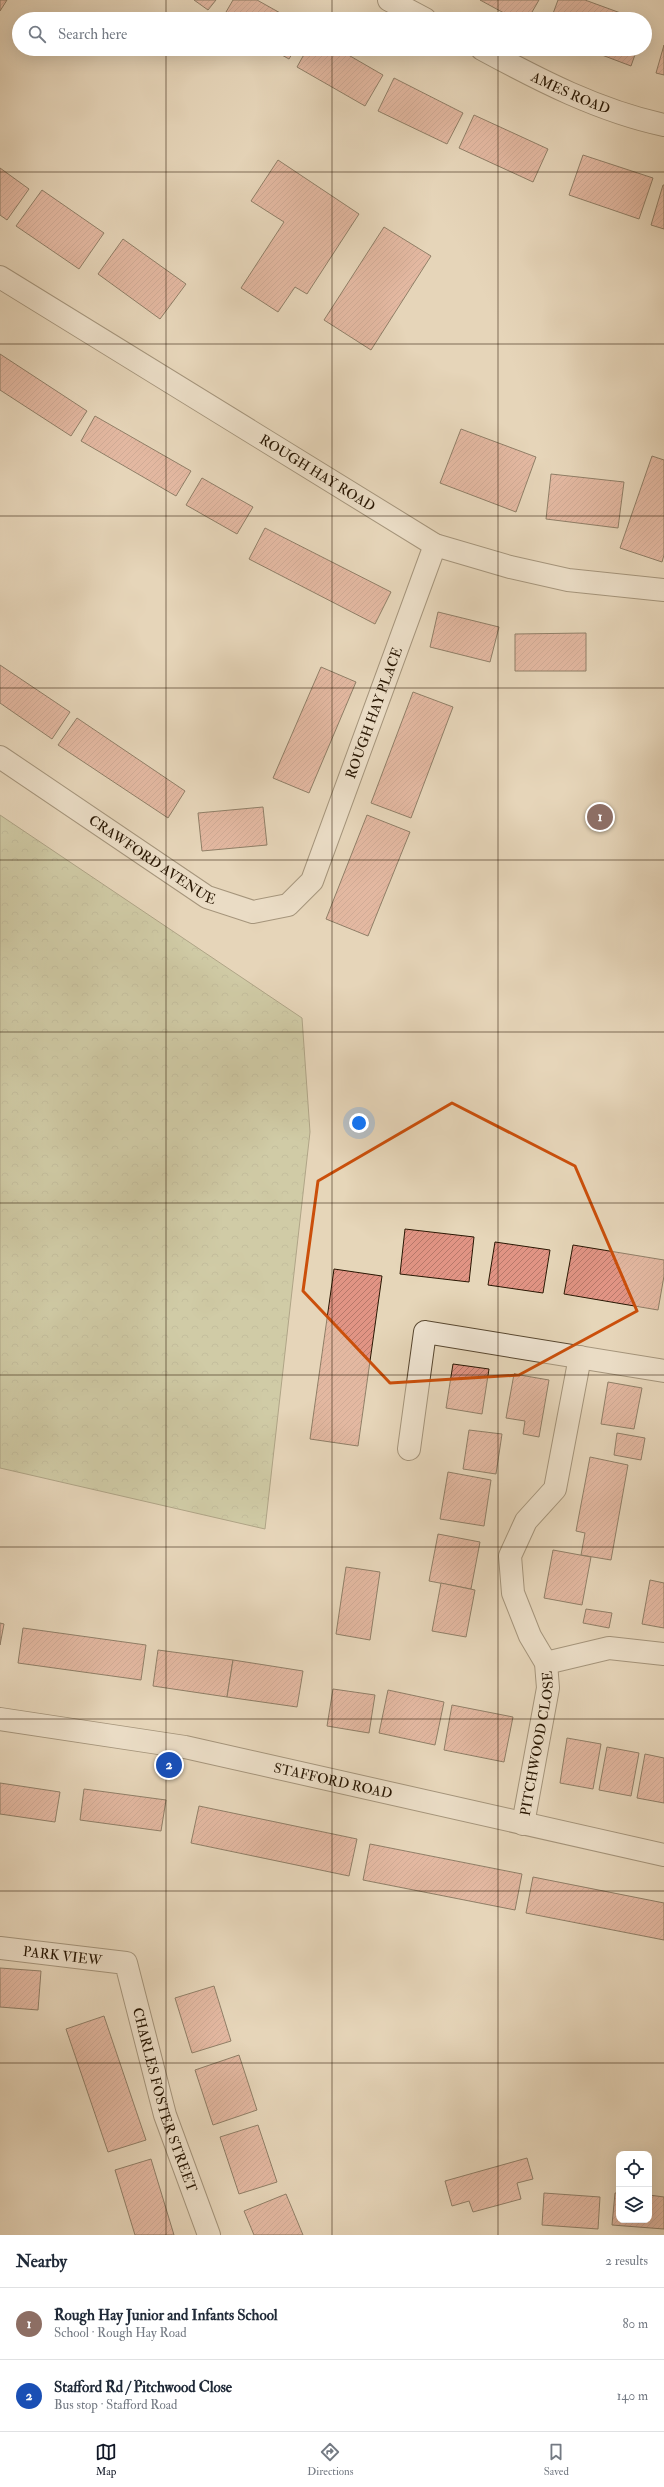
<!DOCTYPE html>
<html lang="en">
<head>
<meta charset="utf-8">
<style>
	:root { --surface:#fff; --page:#f6f6f7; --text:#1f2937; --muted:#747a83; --line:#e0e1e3; --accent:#111827 }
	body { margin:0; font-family:"IM FELL Double Pica",serif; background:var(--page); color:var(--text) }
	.controls { position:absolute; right:12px; bottom:12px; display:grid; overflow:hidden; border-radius:8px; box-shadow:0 4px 16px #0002 }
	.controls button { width:36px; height:36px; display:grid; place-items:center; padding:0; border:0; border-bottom:1px solid var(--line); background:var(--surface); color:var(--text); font:20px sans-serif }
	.you { position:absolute; left:359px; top:1123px; width:14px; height:14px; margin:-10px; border:3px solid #fff; border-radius:50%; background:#1a73e8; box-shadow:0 0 0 6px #1a73e833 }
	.badge { display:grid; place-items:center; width:26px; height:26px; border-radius:50%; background:var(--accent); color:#fff; font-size:13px; font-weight:700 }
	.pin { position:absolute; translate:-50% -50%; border:2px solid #fff; box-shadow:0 1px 4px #0006 }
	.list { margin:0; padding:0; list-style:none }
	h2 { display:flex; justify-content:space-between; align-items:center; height:52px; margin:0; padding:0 16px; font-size:17px }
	h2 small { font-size:13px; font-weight:400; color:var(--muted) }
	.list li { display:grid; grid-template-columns:26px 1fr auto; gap:12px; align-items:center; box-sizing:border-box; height:72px; padding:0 16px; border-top:1px solid var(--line) }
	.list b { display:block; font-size:15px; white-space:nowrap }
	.list p { margin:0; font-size:13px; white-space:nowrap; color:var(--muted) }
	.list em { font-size:13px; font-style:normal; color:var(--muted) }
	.icon { flex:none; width:22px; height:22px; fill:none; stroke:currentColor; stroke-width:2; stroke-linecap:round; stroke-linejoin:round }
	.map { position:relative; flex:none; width:664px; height:2235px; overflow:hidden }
	.search { position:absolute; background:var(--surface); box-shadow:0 4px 16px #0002; left:12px; right:12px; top:12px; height:44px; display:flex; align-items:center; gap:10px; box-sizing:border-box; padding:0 14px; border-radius:22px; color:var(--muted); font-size:15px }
	.sheet { height:196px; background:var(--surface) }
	nav { display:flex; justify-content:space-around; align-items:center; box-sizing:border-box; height:56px; border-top:1px solid var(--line); background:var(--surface); font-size:11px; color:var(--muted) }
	nav a { display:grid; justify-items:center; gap:2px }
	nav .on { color:var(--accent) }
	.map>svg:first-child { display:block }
	.park { fill:url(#park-crowns); stroke:#6f6a49 }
	.building { fill:url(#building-hatch); stroke:#291703 }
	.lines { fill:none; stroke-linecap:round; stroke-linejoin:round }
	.minor-casing { stroke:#584730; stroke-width:24 }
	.minor { stroke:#efe4d2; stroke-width:22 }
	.marked { fill:none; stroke:#cb4f0b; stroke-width:3; stroke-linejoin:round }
	.grid { fill:none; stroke:#291703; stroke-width:1; stroke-opacity:0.55 }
	.labels { text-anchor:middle; stroke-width:4; stroke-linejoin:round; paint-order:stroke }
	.street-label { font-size:14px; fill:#291703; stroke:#efe4d2 }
</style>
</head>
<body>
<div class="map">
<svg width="664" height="2235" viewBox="0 0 664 2235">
	<defs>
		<pattern id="park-crowns" width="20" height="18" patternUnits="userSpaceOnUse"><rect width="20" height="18" fill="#b5be8f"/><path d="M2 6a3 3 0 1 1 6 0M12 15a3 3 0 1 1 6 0" fill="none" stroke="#9ca37a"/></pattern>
		<pattern id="building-hatch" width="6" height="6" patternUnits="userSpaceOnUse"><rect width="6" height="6" fill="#e19484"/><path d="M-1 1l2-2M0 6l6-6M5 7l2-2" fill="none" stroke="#b6786a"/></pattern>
	</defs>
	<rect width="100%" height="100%" fill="#e6d6b9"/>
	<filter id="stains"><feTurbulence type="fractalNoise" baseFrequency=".005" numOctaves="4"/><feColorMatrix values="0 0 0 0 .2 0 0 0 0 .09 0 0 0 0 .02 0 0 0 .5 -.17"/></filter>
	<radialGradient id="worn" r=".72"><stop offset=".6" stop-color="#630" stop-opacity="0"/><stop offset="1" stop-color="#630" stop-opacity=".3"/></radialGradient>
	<!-- park -->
	<polygon class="park" points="0,815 302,1018 310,1132 265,1529 0,1468"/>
	<!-- building -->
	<g class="building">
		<polygon points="0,0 7,0 0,11"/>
		<polygon points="194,0 216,0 208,10"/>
		<polygon points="233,0 257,0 291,19 222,19"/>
		<polygon points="480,0 539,0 528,19 515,19"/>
		<polygon points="558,0 585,0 637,19 551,19"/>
		<polygon points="664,45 664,75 656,73"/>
		<polygon points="271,49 295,49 289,59"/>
		<polygon points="307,49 338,49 383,75 365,106 297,67"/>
		<polygon points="586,49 637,49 631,66"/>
		<polygon points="394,78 463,113 447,144 378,111"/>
		<polygon points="474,115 548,149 533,182 459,148"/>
		<polygon points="583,155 653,178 639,219 569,195"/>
		<polygon points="278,160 359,214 307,294 295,287 278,312 241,288 284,222 251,201"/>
		<polygon points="0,168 29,189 7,220 0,215"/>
		<polygon points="663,185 664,185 664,229 651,225"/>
		<polygon points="42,190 104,233 79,269 16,226"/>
		<polygon points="384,227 431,256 371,350 324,320"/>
		<polygon points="123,239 186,284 160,319 98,274"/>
		<polygon points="0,354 87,411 71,436 0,390"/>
		<polygon points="95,416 191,471 176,496 81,441"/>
		<polygon points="461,429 536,457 516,512 440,483"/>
		<polygon points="652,456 664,460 664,555 662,562 620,548"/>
		<polygon points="551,474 624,482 618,528 546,519"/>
		<polygon points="202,478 253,507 237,534 186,505"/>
		<polygon points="265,528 391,592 375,624 249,559"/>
		<polygon points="438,612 499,627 490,662 430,647"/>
		<polygon points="586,633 586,671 515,671 515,634"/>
		<polygon points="0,665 70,712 52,739 0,703"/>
		<polygon points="321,667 356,682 309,793 273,778"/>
		<polygon points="413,692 453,707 411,818 371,803"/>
		<polygon points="77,718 185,791 168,818 58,745"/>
		<polygon points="263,807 267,845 202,851 198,813"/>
		<polygon points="367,815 410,832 368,936 326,919"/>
		<polygon points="405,1229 474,1237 469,1282 400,1274"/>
		<polygon points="495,1242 550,1250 543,1293 488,1285"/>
		<polygon points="573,1245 664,1260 664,1276 658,1310 564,1294"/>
		<polygon points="334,1269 382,1276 358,1446 310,1439"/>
		<polygon points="453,1364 489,1369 482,1414 446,1408"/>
		<polygon points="514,1374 549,1380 539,1437 523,1434 525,1421 506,1418"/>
		<polygon points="608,1382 642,1388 634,1429 601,1424"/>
		<polygon points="469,1430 502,1434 496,1474 463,1469"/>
		<polygon points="617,1433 645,1438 641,1460 614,1455"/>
		<polygon points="590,1457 628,1465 611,1560 581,1555 585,1533 576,1531"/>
		<polygon points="448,1472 491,1480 484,1526 440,1519"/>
		<polygon points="438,1534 480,1542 471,1589 429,1581"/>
		<polygon points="553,1550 591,1557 582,1605 544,1598"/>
		<polygon points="346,1567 380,1572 370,1640 336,1634"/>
		<polygon points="650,1580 664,1583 664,1628 642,1624"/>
		<polygon points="441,1583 475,1590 466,1637 432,1631"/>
		<polygon points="586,1609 612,1613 609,1628 583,1623"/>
		<polygon points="0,1623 4,1624 0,1645"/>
		<polygon points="23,1628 146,1645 141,1680 18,1663"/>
		<polygon points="158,1650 233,1660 227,1697 153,1686"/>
		<polygon points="233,1660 303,1671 297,1707 227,1697"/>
		<polygon points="333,1689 375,1695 369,1733 327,1726"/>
		<polygon points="388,1690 444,1702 435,1745 379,1733"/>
		<polygon points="452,1705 513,1717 504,1762 444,1750"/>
		<polygon points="567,1738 601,1744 593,1789 560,1783"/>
		<polygon points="607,1747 639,1753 631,1796 599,1790"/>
		<polygon points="645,1754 664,1758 664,1803 637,1798"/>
		<polygon points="0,1783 60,1792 55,1822 0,1814"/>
		<polygon points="84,1789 166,1800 161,1831 80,1820"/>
		<polygon points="199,1806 357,1839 349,1876 191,1843"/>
		<polygon points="370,1844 522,1874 515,1910 363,1880"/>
		<polygon points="533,1877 664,1903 664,1940 526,1913"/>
		<polygon points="0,1968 41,1971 38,2010 0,2007"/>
		<polygon points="214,1986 231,2041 192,2053 175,1998"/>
		<polygon points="104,2016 146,2140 108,2152 66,2029"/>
		<polygon points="239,2055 257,2110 213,2125 195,2070"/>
		<polygon points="258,2125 277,2182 239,2194 220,2137"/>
		<polygon points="527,2158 533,2179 517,2183 521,2199 473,2212 469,2201 452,2206 445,2181"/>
		<polygon points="151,2159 174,2235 135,2235 115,2170"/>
		<polygon points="544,2193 600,2197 598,2229 542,2225"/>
		<polygon points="615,2193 619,2193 619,2220 649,2220 649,2195 664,2197 664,2229 612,2225"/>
		<polygon points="286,2194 303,2235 254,2235 244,2211"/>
	</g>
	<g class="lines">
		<!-- minor casing -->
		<g class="minor-casing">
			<g id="minor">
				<polyline points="389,0 425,19"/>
				<path id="s1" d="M 482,49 C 539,80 599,111 664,125"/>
				<path id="s2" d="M 0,277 L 435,545 L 510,567 L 568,580 L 664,590"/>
				<path id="s3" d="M 0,757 L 207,897 L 253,912 L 288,905 L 312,881 L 435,545"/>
				<polyline points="409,1449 425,1332 664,1371"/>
				<polyline points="546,1663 609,1648 664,1654"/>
				<path id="s4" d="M 0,1719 L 185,1747 L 664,1855"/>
				<path id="s5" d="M 523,1824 L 548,1688 L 546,1663 L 530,1636 L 513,1593 L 510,1556 L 526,1521 L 555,1489 L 580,1357"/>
				<path id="s6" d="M 0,1948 L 126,1963 L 165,2115 L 209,2235"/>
			</g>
		</g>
		<!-- minor -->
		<use href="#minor" class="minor"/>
	</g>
	<!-- marked area -->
	<path d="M0 0H664V2235H0ZM 452,1103 L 575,1166 L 637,1311 L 519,1375 L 390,1383 L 303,1291 L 318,1181 Z" fill="#e6d6b9" fill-opacity=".55" fill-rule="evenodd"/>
	<path class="marked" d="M 452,1103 L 575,1166 L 637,1311 L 519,1375 L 390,1383 L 303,1291 L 318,1181 Z"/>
	<!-- grid -->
	<path class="grid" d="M 166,0 L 166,19M 332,0 L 332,19M 498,0 L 498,19M 166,49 L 166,2235M 332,49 L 332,2235M 498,49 L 498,2235M 0,172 L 664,172M 0,344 L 664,344M 0,516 L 664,516M 0,688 L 664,688M 0,860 L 664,860M 0,1032 L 664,1032M 0,1203 L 664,1203M 0,1375 L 664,1375M 0,1547 L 664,1547M 0,1719 L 664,1719M 0,1891 L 664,1891M 0,2063 L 664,2063"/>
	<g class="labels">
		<!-- street labels -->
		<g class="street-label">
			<text dy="5" stroke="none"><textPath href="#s1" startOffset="99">AMES ROAD</textPath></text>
			<text dy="5" stroke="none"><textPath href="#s2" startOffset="373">ROUGH HAY ROAD</textPath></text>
			<text dy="5" stroke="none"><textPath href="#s3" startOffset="547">ROUGH HAY PLACE</textPath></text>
			<text dy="5" stroke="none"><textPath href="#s3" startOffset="184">CRAWFORD AVENUE</textPath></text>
			<text dy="5" stroke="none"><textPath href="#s5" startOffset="82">PITCHWOOD CLOSE</textPath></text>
			<text dy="5" stroke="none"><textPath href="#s4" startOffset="339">STAFFORD ROAD</textPath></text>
			<text dy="5" stroke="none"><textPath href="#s6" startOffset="63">PARK VIEW</textPath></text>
			<text dy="5" stroke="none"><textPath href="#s6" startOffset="269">CHARLES FOSTER STREET</textPath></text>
		</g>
	</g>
	<rect width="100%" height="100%" filter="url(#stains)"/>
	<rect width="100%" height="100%" fill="url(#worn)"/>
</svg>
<div class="controls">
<button><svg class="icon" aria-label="locate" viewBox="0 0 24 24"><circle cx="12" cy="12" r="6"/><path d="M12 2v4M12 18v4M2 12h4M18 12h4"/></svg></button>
<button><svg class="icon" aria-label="layers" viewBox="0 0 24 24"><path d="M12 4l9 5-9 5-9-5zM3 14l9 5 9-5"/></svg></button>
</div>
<div class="you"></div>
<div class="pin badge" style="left:600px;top:817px;background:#8d6e63">1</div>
<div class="pin badge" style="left:169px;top:1765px;background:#1a4fb4">2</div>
<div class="search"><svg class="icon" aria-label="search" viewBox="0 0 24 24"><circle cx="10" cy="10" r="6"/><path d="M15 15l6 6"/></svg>Search here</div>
</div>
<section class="sheet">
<h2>Nearby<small>2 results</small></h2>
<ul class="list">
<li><span class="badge" style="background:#8d6e63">1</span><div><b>Rough Hay Junior and Infants School</b><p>School · Rough Hay Road</p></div><em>80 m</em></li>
<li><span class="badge" style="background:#1a4fb4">2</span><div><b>Stafford Rd / Pitchwood Close</b><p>Bus stop · Stafford Road</p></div><em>140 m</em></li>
</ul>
</section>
<nav>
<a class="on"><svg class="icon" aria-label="map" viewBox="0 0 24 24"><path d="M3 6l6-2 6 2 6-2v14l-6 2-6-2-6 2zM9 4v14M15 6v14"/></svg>Map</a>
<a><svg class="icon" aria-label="directions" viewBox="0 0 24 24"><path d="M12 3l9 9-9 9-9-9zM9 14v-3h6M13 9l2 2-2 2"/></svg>Directions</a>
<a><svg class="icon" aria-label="saved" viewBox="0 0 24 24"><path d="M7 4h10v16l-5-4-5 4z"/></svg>Saved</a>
</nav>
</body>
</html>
